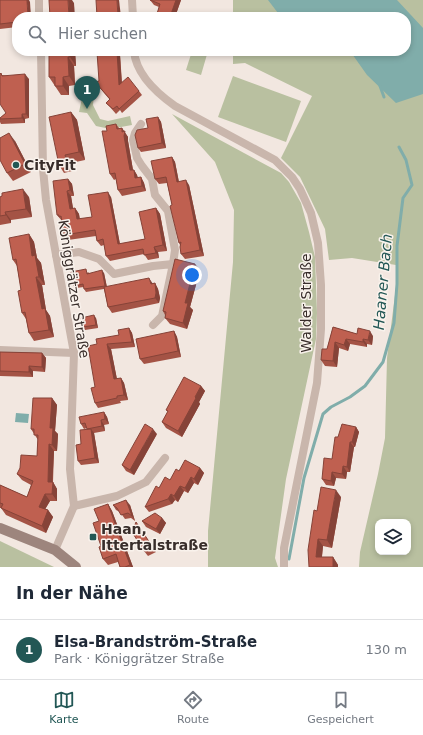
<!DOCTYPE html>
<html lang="de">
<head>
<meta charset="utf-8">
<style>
	:root { --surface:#fff; --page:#f2f2f3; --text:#1f2937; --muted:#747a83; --line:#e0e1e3; --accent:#225755 }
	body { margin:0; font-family:"DejaVu Sans",sans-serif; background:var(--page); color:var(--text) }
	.controls { position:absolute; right:12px; bottom:12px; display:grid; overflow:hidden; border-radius:8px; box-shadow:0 2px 6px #0003 }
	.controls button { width:36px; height:36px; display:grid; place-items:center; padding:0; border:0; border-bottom:1px solid var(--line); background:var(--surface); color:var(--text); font:20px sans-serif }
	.you { position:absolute; left:192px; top:275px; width:14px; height:14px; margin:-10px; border:3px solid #fff; border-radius:50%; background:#1a73e8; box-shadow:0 0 0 6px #1a73e833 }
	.badge { display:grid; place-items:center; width:26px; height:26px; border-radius:50%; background:var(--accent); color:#fff; font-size:13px; font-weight:700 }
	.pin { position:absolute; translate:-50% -33px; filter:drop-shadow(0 1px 2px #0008) }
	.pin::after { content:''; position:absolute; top:21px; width:14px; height:12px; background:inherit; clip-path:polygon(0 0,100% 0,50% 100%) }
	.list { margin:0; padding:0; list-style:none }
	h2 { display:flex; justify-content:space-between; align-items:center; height:52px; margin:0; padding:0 16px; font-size:17px }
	h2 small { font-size:13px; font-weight:400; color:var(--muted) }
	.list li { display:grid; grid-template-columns:26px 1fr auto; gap:12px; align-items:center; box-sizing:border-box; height:60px; padding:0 16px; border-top:1px solid var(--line) }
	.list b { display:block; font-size:15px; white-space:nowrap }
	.list p { margin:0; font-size:13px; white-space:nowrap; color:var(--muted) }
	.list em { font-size:13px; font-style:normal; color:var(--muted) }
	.icon { flex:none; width:22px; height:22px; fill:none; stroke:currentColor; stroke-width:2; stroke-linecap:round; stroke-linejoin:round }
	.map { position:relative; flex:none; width:423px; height:567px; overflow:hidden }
	.search { position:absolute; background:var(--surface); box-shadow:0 2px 6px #0003; left:12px; right:12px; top:12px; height:44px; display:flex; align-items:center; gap:10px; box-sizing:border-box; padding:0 14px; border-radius:16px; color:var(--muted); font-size:15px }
	.sheet { height:112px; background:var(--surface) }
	nav { display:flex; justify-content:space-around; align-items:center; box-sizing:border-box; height:56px; border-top:1px solid var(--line); background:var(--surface); font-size:11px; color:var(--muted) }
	nav a { display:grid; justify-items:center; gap:2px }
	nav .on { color:var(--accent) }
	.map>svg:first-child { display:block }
	.green { fill:#b9c0a0; fill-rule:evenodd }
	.water { fill:#80adaa }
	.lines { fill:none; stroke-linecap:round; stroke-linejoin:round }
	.stream { stroke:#80adaa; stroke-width:3 }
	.street { stroke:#c9b6ac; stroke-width:8 }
	.secondary { stroke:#9d857d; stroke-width:10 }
	.wall { fill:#a45345 }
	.shaded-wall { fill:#864338 }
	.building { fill:#bf6050; stroke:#864338 }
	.poi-dot { fill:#225755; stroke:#f9f2ec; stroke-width:1.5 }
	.labels { text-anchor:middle; stroke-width:3; stroke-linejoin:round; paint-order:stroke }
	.poi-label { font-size:14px; font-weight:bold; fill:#382d2a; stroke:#f9f2ec; text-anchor:start }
	.street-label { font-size:14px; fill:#382d2a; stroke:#f9f2ec }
	.water-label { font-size:15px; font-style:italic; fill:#225755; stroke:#f9f2ec }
</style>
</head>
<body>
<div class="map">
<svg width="423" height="567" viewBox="0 0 423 567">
	<rect width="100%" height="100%" fill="#f2e7e0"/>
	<!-- green -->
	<g class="green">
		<path d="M 233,0 L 423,0 L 423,567 L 359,567 L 360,552 L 378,474 L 385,438 L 387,358 L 396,287 L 396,265 L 352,258 L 329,260 L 325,229 L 300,177 L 281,158 L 312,96 L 245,63 L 233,64 L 233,51 L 406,51 L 406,17 L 233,17 ZM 378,522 L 408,522 L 408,552 L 378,552 Z"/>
		<polygon points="192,51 208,51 201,75 186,70"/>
		<polygon points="233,76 301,101 286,142 218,117"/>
		<polygon points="90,91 94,94 93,105 100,119 108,121 130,116 132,125 110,129 96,126 87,113 79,112 83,93"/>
		<polygon points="172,114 281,173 289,182 301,203 309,232 315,257 317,313 316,339 286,479 275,558 278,567 208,567 208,531 233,262 234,210 215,162"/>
		<polygon points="0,541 54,567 0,567"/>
	</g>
	<!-- water -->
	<g class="water">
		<polygon points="268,0 397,0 423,28 423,94 396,103 367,75 350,51 406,51 406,17 281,17"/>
		<polygon points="16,413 29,414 28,423 15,422"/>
	</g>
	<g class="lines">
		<!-- stream -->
		<g class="stream">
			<polyline points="380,86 384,97"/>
			<polyline points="289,559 304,478 323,414 331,407 350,397 365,386 383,362 394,323 397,284 397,246 403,198 412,185 406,160 399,147"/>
		</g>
		<!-- street -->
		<g class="street">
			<polyline points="39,0 39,17"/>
			<polyline points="132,0 133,17"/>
			<polyline points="41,51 43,169 46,200 74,353 70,469 74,506 55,550"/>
			<path d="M 134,51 C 136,74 158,94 175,106 L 275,160 L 292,177 L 300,189 L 311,213 L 318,243 L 321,285 L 321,329 L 317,383 L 284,548 L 284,567"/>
			<polyline points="141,124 135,133 133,140 137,158 142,166 152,179 155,195 168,211 175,250 173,264"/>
			<polyline points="56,255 79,252 99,259 114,274 153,266 173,264 162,316 153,325"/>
			<polyline points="0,350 74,353"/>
			<polyline points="74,506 117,496 146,482 165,458"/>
		</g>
		<!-- secondary -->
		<polyline class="secondary" points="0,528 55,550 76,567"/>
	</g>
	<!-- wall -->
	<g class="wall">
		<polygon points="0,0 30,2 17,17 17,27 0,29"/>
		<polygon points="150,0 181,0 175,17 156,17 159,7 154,5"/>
		<polygon points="49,51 75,51 76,66 74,66 75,85 69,86 69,95 61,95 49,77"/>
		<polygon points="100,51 123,51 123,55 120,55 122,82 139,91 142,95 122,113 120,110 116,114 110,107 106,103 110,100 95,82 99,81"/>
		<polygon points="1,73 2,75 29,79 29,118 25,119 25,123 1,124 0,122 0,118 6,113"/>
		<polygon points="71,112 77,120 85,160 71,163 72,171 64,173 59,165"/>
		<polygon points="158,117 161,122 166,148 141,152 138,148"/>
		<polygon points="116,124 119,128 122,128 128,137 128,141 133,170 134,170 137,175 138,178 141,177 144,183 146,191 122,196 118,190 116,179 114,180 110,174 107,131"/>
		<polygon points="15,141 31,172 13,181 7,173"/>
		<polygon points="172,157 175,162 179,182 189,185 204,256 185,259 181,254 180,245 179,243 172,205 167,183 159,184 155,179"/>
		<polygon points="68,179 72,184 74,196 71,196 73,209 75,208 79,214 80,219 92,217 111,197 120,244 145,239 156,208 160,214 167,251 158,252 159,258 148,260 144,254 110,261 106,256 104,245 101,246 97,241 96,236 68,240 64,235 62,221 57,215"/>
		<polygon points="2,196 29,197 32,217 11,220 11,223 0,225 0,197"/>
		<polygon points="29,234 34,242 37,258 41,263 45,285 42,285 46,310 50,316 54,337 34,341 29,333 26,319 22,313 21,290 17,266 13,260"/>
		<polygon points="200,270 190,307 193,310 187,329 170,324 165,318 165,315 163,311"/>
		<polygon points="88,272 89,273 104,273 107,287 155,283 158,289 160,298 159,303 112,313 108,307 104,289 86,292 84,289 84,287 76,288 74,286"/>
		<polygon points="96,318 98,328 85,330 83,327"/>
		<polygon points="333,327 357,334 373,336 372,345 367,344 367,347 350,344 348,351 339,348 337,367 325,366 321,360 327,349"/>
		<polygon points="129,328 132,333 135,347 111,349 117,379 121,378 124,383 128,400 120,401 121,403 98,408 95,403 97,344 119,335"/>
		<polygon points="174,331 177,337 181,357 144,364 140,359"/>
		<polygon points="0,352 42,353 46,358 45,372 33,371 33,377 0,376"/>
		<polygon points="201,386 205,391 199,402 200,404 182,437 166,428 162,422 168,412 166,410"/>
		<polygon points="52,398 57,405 55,431 58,434 57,451 54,451 53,482 57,489 57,501 50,501 45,509 48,510 53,517 46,533 6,515 1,508 0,508 0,485 27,497 31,485 22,480 17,474 37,456 38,440 31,429"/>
		<polygon points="104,412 107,417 109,424 104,425 105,431 94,433 99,463 81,465 78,461 81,444 87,429 87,428 84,429 81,424"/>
		<polygon points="356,427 359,432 355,447 354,447 350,472 347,472 346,479 336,478 334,486 326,485 322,479 332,459 338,437"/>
		<polygon points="157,434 134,475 126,471 122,465"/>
		<polygon points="200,468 204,473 198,485 194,483 188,493 184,491 178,502 175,500 172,504 149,512 145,507 159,488 170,480 179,471"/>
		<polygon points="341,497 332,548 323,546 322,557 333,557 338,565 338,567 309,567 317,511"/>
		<polygon points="108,504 112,511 133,567 120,567 118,562 108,565 103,559 101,546 99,521"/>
		<polygon points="113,505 130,505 135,521 131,518 125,519 120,512 116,510"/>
		<polygon points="162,518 166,523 160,534 146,527 142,521"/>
		<polygon points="140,528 156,552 148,556 144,551"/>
	</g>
	<!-- shaded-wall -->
	<g class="shaded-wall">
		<polygon points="27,0 29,0 30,2 31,17 28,17"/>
		<polygon points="68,0 72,0 74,3 75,17 69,17"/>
		<polygon points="117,0 119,0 121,17 118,17"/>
		<polygon points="176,0 181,0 175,17 170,17"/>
		<polygon points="69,51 75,51 76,66 70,57"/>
		<polygon points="117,51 120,55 122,89 119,85"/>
		<polygon points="68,57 74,66 75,85 69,76"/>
		<polygon points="25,74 29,79 29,118 26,114"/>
		<polygon points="63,77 69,86 69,95 63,86"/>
		<polygon points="71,112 77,120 85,160 79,152"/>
		<polygon points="22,114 25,119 25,123 22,118"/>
		<polygon points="158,117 161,122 166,148 162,143"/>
		<polygon points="122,128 128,137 128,141 134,176 130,170"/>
		<polygon points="9,133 15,141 31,172 25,164"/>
		<polygon points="65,155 71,163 72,171 67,163"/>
		<polygon points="172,157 175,162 180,188 177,182"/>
		<polygon points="134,170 137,175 139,184 135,178"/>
		<polygon points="141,177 144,183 146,191 142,186"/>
		<polygon points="68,179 72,184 74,196 70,190"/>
		<polygon points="186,180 189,185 204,256 200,250"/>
		<polygon points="23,189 29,197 32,217 26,209"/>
		<polygon points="67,191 71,196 74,214 70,209"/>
		<polygon points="108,192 111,197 121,250 118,244"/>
		<polygon points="75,208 79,214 80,225 77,219"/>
		<polygon points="156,208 160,214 167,251 163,245"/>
		<polygon points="5,212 11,220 11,223 6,215"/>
		<polygon points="29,234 34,242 37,258 41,263 45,285 39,277 32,256"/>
		<polygon points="154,247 158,252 159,258 156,253"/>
		<polygon points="195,264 200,270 190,307 193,310 187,329 183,323 185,303"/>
		<polygon points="102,270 104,273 107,288 105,286"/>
		<polygon points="36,277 42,285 46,310 50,316 54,337 49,330 42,309"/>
		<polygon points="149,278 153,284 151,284"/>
		<polygon points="155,283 158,289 160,298 159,303 155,298"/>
		<polygon points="94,315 96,318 98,328 96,325"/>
		<polygon points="129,328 132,333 135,347 132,342"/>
		<polygon points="174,331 177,337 181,357 178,351"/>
		<polygon points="370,331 373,336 372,345 368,340"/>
		<polygon points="346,339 350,344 348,351 344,345"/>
		<polygon points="363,339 367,344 367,347 363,342"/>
		<polygon points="335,342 339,348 337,367 333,361"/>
		<polygon points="107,344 111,349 118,385 114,379"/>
		<polygon points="42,353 46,358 45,372 42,367"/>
		<polygon points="29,366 33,371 33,377 29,372"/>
		<polygon points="121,378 124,383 128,400 124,395"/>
		<polygon points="201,386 205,391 199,402 200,404 182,437 178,431"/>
		<polygon points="52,398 57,405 55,431 58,434 57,451 52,445 50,428"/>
		<polygon points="104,412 107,417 109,424 105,419"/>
		<polygon points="101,420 104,425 105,431 102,426"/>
		<polygon points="356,427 359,432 355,447 352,442"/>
		<polygon points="91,429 94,433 99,463 95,458"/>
		<polygon points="153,429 157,434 134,475 130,470"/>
		<polygon points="350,442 354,447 350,472 347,467"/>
		<polygon points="49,444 54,451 52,488 48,482"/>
		<polygon points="343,466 347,472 346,479 342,474"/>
		<polygon points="200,468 204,473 198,485 194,479"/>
		<polygon points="332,472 336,478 334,486 331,481"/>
		<polygon points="191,477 194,483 188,493 185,488"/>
		<polygon points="53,482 57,489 57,501 52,494"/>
		<polygon points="180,486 184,491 178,502 174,496"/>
		<polygon points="336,490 341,497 332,548 327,540"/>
		<polygon points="45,494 50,501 43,513 39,507"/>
		<polygon points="171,494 175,500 172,504 168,499"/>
		<polygon points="126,500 130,505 135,521 132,516"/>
		<polygon points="108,504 112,511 133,567 131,567 130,565"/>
		<polygon points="48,510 53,517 46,533 42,526"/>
		<polygon points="162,518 166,523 160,534 156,529"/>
		<polygon points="318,539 323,546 321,564 316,557"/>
		<polygon points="333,557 338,565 338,567 333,567"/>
	</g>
	<!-- building -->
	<g class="building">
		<polygon points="0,0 27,0 28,17 17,17 17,23 17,22 0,24"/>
		<polygon points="49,0 68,0 69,17 50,17"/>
		<polygon points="96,0 117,0 118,17 97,17"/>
		<polygon points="150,0 176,0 170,17 156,17 160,4"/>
		<polygon points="49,51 69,51 70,57 68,57 69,76 63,77 63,86 55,86 55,77 49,77"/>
		<polygon points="100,51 117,51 119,85 128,77 139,91 119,109 117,106 113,109 106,103 110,99 95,82 99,81 97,52"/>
		<polygon points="1,73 2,76 25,74 26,114 22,114 22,118 0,119 0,118 6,113 0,104 0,74"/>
		<polygon points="71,112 79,152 65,155 67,163 59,165 49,117"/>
		<polygon points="158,117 162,143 138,148 135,135 137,130 148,128 146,119"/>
		<polygon points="116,124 117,129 122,128 122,132 125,131 124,136 130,170 134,170 135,178 141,177 142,186 118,190 115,173 110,174 102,131 107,131 106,126"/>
		<polygon points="9,133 25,164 7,173 0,160 0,138"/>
		<polygon points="172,157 177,182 186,180 200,250 181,254 180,247 181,242 179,243 170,206 172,205 166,177 155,179 151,161"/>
		<polygon points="68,179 70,190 67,191 70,209 75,208 77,219 92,217 88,195 108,192 118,244 145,239 139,212 156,208 163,245 154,247 156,253 144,255 143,249 106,256 103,239 97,241 95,230 64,235 61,216 59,217 59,215 57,215 53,181"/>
		<polygon points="23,189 26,209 5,212 6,215 0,216 0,197 2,196 2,193"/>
		<polygon points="29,234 32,256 35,255 39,277 36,277 42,309 45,308 49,330 29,333 25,312 22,313 18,291 21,290 16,259 13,260 9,238"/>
		<polygon points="175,259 195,264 185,303 188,303 183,323 165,318 166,312 163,311"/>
		<polygon points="86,269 87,274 102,270 105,286 84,289 83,284 74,286 71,272"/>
		<polygon points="149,278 151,284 155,283 156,293 155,298 108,307 104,287"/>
		<polygon points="94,315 96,325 83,327 81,318"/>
		<polygon points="333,327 357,334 358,328 370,331 368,340 363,339 363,342 346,339 344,345 335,342 333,361 321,360 322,349 327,349"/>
		<polygon points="129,328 132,342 107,344 114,379 121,378 124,395 117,396 117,398 95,403 91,388 95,387 88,346 97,344 96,339 119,335 118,330"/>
		<polygon points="174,331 178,351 140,359 136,339"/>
		<polygon points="0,352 42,353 42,367 29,366 29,372 0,371"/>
		<polygon points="184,377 201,386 195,397 196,398 178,431 162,422 168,411 166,410"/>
		<polygon points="33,398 52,398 50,428 53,428 52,445 49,444 48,482 53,482 52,494 45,494 39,507 48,510 42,526 1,508 3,504 0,503 0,485 27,497 33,481 17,474 20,468 21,455 37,456 38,435 34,435 34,429 31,429"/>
		<polygon points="104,412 105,419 101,420 102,426 87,429 85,423 81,424 79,417"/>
		<polygon points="145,424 153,429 130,470 122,465"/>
		<polygon points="342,424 356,427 352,442 350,442 347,467 343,466 342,474 332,472 331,481 322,479 324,458 332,459 335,437 338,437"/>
		<polygon points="91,429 95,458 78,461 76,445 81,444 80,430"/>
		<polygon points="185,460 200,468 194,479 191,477 185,488 180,486 174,496 171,494 168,499 145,507 156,486 159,488 165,477 170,480 176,469 179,471"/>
		<polygon points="321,487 336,490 327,540 318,539 316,557 333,557 333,567 309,567 308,550 314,510 317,511"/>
		<polygon points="126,500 132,516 128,513 121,515 117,508 113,505"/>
		<polygon points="108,504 130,565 125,567 120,567 116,554 103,559 99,547 101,546 93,523 99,521 94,509"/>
		<polygon points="155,513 162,518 156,529 142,521"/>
		<polygon points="136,522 152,546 144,551 132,532"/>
	</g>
	<!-- markers -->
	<g class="poi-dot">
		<circle cx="16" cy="165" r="4"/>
		<rect x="89" y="533" width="8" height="8" rx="2"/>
	</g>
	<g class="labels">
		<!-- poi labels -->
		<g class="poi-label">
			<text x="24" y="170">CityFit</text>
			<text x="101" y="534">Haan,<tspan x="101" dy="16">Ittertalstraße</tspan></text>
		</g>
		<!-- street labels -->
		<g class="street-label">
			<text transform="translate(74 289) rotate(81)" y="5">Königgrätzer Straße</text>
			<text transform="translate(306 303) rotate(-90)" y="5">Walder Straße</text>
		</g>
		<!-- water labels -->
		<g class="water-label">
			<text transform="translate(383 282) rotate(-85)" y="5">Haaner Bach</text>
		</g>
	</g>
</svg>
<div class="controls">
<button><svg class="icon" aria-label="layers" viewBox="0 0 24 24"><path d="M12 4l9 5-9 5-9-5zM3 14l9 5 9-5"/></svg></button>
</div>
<div class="you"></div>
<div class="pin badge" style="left:87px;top:109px">1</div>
<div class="search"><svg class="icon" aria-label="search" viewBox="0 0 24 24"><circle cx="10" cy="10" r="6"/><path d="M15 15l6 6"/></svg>Hier suchen</div>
</div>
<section class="sheet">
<h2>In der Nähe<small></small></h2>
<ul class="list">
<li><span class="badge">1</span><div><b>Elsa-Brandström-Straße</b><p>Park · Königgrätzer Straße</p></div><em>130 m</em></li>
</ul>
</section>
<nav>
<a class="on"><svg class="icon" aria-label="map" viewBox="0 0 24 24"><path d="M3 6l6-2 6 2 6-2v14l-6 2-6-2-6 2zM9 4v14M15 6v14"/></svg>Karte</a>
<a><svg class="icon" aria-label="directions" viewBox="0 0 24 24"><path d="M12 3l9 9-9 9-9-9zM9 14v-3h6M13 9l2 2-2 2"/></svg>Route</a>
<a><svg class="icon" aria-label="saved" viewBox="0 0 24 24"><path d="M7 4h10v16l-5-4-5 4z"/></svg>Gespeichert</a>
</nav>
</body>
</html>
